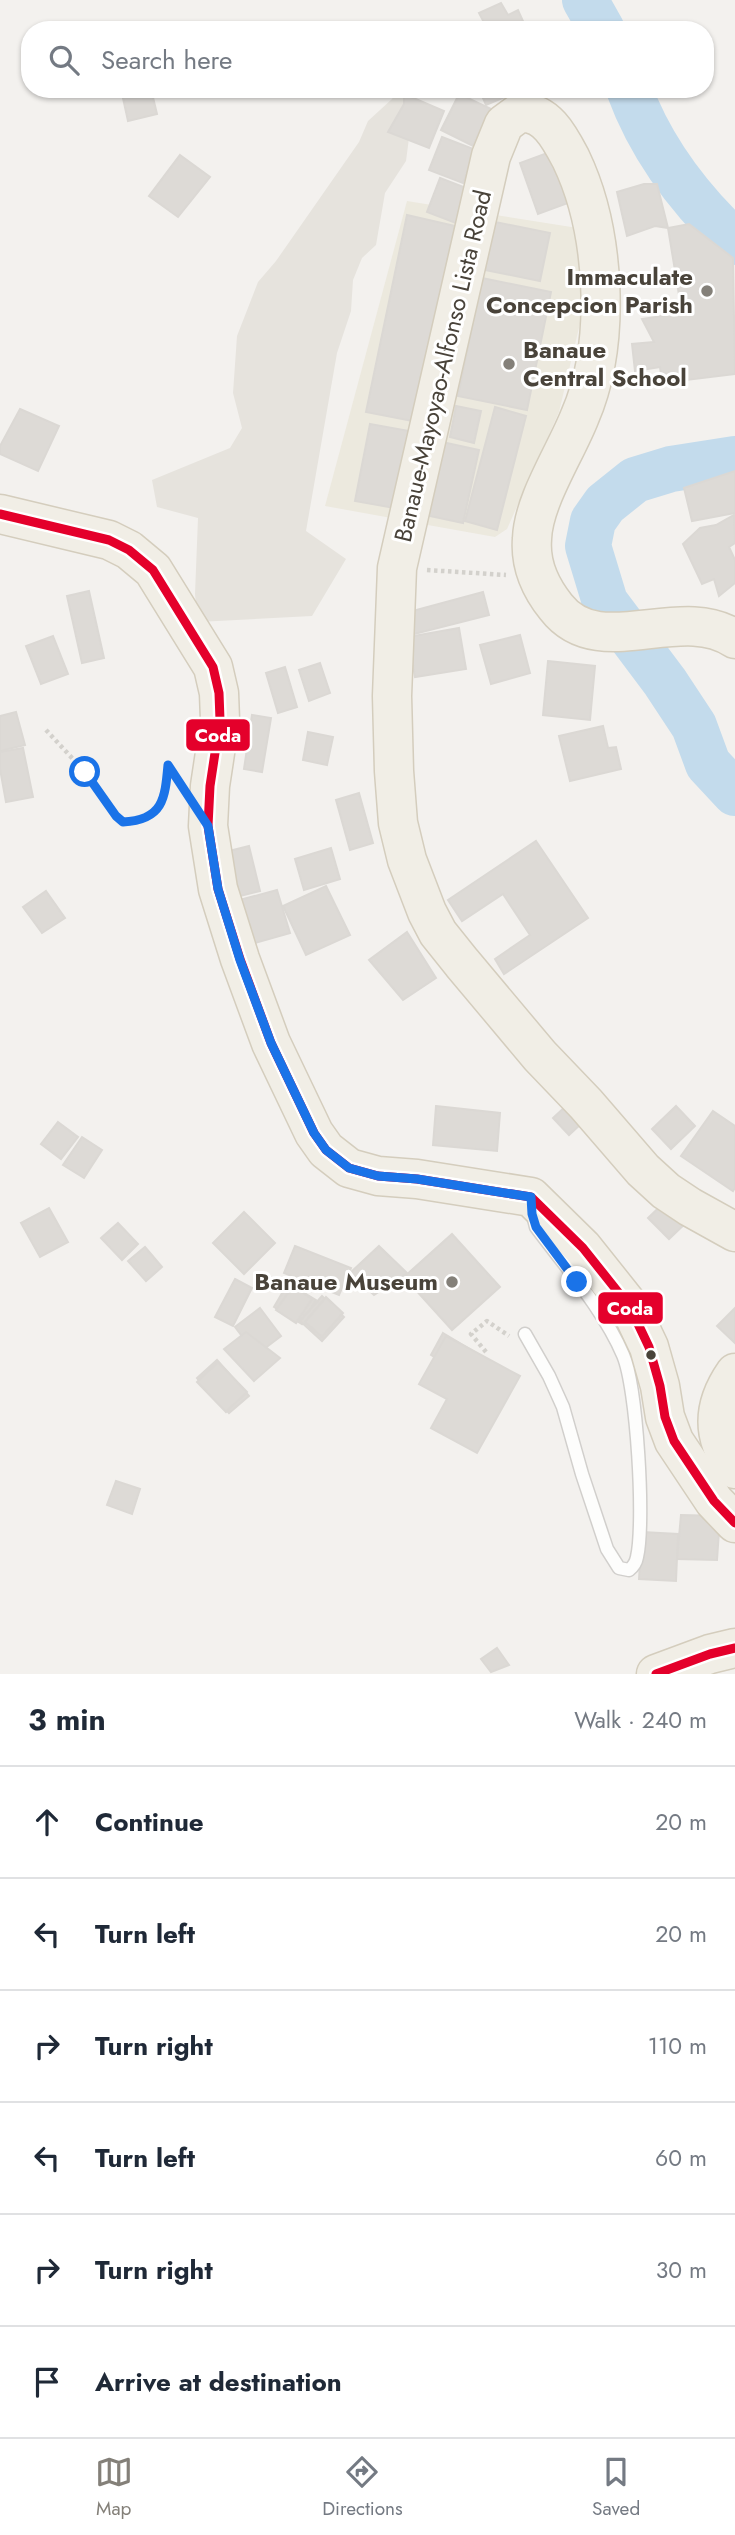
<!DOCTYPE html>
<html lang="en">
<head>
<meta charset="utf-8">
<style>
	:root { --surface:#fff; --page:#f6f6f7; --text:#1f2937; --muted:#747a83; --line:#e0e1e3; --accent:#848079 }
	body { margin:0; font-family:Jost,sans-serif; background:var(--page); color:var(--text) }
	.stop { position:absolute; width:21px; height:21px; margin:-16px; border:5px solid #1a73e8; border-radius:50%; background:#fff }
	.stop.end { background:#1a73e8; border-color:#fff; box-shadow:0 2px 7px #0008 }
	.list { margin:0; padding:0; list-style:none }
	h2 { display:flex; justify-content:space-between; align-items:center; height:91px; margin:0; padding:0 28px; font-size:30px }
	h2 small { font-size:23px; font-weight:400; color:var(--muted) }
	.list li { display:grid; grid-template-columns:46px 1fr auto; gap:21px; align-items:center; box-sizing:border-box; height:112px; padding:0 28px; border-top:2px solid var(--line) }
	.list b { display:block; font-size:26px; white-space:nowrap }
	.list em { font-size:23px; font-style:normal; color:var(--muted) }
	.icon { flex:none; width:38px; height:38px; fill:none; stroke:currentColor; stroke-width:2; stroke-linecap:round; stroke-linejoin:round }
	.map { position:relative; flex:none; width:735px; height:1674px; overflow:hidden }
	.search { position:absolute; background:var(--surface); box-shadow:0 2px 5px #0004; left:21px; right:21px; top:21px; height:77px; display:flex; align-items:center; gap:18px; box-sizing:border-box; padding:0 24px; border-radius:28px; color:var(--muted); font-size:26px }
	.sheet { height:763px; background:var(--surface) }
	nav { display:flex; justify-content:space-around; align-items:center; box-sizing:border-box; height:98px; border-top:2px solid var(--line); background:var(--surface); font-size:19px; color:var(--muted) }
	nav a { display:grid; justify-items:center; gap:4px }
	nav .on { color:var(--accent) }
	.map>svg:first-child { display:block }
	.residential { fill:#e6e3dd }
	.education { fill:#ece9de }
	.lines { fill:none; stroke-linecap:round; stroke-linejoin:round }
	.river { stroke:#c3dbec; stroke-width:46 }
	.building { fill:#dddad6; stroke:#dbd8d4; stroke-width:2 }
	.service-casing { stroke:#d1cfcc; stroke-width:15 }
	.primary-casing { stroke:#d4cdbd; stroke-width:41 }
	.path { stroke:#d3d1cc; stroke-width:4.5; stroke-dasharray:3.5 3.5; stroke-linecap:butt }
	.service { stroke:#fdfdfc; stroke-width:12 }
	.primary { stroke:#f1eee6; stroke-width:38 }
	.bus-1-casing { stroke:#fff; stroke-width:14 }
	.bus-1 { stroke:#e4002b; stroke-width:9 }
	.route { stroke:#1a73e8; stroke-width:9 }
	.poi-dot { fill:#848079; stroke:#fff; stroke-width:2.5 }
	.bus-dot { fill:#49433a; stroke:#fff; stroke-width:2.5 }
	.labels { text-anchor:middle; stroke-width:6; stroke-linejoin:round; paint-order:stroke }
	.poi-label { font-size:24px; font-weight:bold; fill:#49433a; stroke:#fff; text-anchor:end }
	.street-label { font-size:24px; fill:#49433a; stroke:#fff }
	.line-badge { stroke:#fff; stroke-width:2.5 }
	.badge-label { font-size:19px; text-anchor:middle; font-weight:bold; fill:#fff }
</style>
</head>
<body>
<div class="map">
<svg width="735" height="1674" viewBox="0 0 735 1674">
	<rect width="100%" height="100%" fill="#f3f1ee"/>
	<!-- residential -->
	<polygon class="residential" points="398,89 405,89 404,104 409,138 406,161 385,193 376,245 362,258 353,280 351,311 337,353 306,531 346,559 312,616 198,622 195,594 198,518 157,507 152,480 230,448 242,428 233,393 237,336 258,282 276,261 359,142 368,121 392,99"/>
	<!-- education -->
	<g class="education">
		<polygon points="407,201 469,211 397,519 325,506"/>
		<polygon points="483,213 584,229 582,315 559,412 507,529 495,537 411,522"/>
	</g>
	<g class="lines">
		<!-- river -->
		<g class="river">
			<polyline points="585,0 602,30"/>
			<path d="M 629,89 C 651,149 689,199 735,242"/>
			<polyline points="735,459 671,469 635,480 605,504 593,521 588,546 605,602 665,682 694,726 708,764 735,793"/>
		</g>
	</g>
	<!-- building -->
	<g class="building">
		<polygon points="501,3 508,15 518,10 527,30 488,30 479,13"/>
		<polygon points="121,89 151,89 157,114 128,121"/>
		<polygon points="479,89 510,89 512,94 486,105"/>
		<polygon points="404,94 444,111 429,148 388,132 404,104"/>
		<polygon points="459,94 491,109 473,146 441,130"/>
		<polygon points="442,137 476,150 463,183 429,170"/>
		<polygon points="550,152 568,203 538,214 520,163"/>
		<polygon points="180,155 210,177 178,217 149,196"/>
		<polygon points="440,178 474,191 461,225 427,212"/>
		<polygon points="644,184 657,184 668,228 655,226 627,236 617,192"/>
		<polygon points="407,215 455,226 413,421 366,412"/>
		<polygon points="495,222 550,233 540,281 485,270"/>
		<polygon points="689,224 733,258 735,374 662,383 660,367 635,371 632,344 654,342 642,319 682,313 668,228"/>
		<polygon points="482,278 551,292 527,410 458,396"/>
		<polygon points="456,406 481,411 474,443 450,437"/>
		<polygon points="495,407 526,416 497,530 465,521"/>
		<polygon points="20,409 59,426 38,471 0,454 0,446"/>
		<polygon points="370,424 409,431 395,508 355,501"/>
		<polygon points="433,440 479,450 463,523 416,513"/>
		<polygon points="735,471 735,513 692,521 684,488"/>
		<polygon points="734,515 735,543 729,547 735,560 735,583 719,596 714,579 702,584 683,544 700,528 716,525"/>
		<polygon points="89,591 104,658 82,663 67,596"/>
		<polygon points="483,592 489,615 414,634 409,612"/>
		<polygon points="459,628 466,669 415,677 408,637"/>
		<polygon points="520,635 530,673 491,684 480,645"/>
		<polygon points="53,636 68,674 41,684 26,646"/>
		<polygon points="548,661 595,666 590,720 543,715"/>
		<polygon points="320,663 330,693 309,701 299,670"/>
		<polygon points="285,667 297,707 278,713 266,673"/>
		<polygon points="16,712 25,745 0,751 0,716"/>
		<polygon points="252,715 271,718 262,772 244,769"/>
		<polygon points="603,726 608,748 616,747 621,769 570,781 559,736"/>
		<polygon points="308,732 333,737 327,765 303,760"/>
		<polygon points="23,748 33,797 6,802 0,769 0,752"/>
		<polygon points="359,793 373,843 350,850 336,800"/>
		<polygon points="536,841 588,918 504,974 495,959 530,935 503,894 462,921 448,900"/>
		<polygon points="249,846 260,891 232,898 221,853"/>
		<polygon points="331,848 340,879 304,890 295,859"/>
		<polygon points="326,886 350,935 306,955 283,906"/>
		<polygon points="277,890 290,933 248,945 236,901"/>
		<polygon points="46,891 65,918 42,933 23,907"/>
		<polygon points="407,932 436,978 403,1000 369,960"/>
		<polygon points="436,1106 500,1113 497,1151 433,1145"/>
		<polygon points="566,1106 582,1123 569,1135 553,1118"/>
		<polygon points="676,1106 695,1126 671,1149 652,1129"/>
		<polygon points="713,1111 735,1126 735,1188 733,1191 681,1156"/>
		<polygon points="58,1122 78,1137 61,1159 41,1144"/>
		<polygon points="82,1137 102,1150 84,1178 63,1165"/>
		<polygon points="669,1198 690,1219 669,1239 648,1218"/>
		<polygon points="49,1208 68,1242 40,1257 21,1223"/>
		<polygon points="244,1212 275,1243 244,1274 213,1243"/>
		<polygon points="118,1223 138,1244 122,1260 101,1238"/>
		<polygon points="452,1234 500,1287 452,1330 404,1277"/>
		<polygon points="295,1246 351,1268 339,1295 284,1273"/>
		<polygon points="379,1246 407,1273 374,1295 350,1273"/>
		<polygon points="145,1247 162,1267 146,1281 128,1261"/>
		<polygon points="235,1279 252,1288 233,1326 215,1317"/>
		<polygon points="288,1283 316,1300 302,1324 274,1307"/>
		<polygon points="293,1286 312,1299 296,1323 276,1310"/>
		<polygon points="322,1296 344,1317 322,1341 300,1321"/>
		<polygon points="326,1297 343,1313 322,1337 305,1322"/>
		<polygon points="260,1308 281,1336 256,1355 235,1327"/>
		<polygon points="735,1308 735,1343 717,1326"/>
		<polygon points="246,1332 280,1358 254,1381 224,1349"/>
		<polygon points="443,1333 518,1378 477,1446 436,1422 450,1400 424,1385 439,1360 431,1355"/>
		<polygon points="446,1336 520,1376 477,1453 431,1428 447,1399 419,1384"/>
		<polygon points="217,1360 249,1396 229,1413 197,1378"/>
		<polygon points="218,1362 247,1392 226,1412 197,1382"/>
		<polygon points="116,1481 140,1489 132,1514 107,1505"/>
		<polygon points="681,1515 720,1516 717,1560 677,1559"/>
		<polygon points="642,1532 678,1534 676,1581 639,1579"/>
		<polygon points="497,1648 509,1665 491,1672 481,1659"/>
	</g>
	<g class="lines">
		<!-- service casing -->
		<g class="service-casing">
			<path id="service" d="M 525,1334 L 549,1376 L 563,1407 L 582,1474 L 607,1549 L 619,1568 L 629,1570 C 634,1566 636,1563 637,1557 C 645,1523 637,1387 623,1355 C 604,1310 565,1266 536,1227 L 534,1219"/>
		</g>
		<!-- primary casing -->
		<g class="primary-casing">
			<g id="primary">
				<polyline points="0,514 109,540 129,550 153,570 213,667 219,693 220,720 210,786 208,826 218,889 240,959 271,1043 314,1133 326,1150 349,1168 378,1176 417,1179 531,1197 583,1248 630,1307 649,1347 660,1386 665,1417 674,1441 714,1501 735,1523"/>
				<path d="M 735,639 C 680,602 599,663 556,607 C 540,587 530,564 532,539 C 533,501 566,452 580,416 C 612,342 605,230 571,159 C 560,138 546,110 519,113 L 504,124 L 491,156 L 397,568 L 392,696 L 394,771 L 398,823 L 407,860 L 427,912 L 438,933 L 462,963 L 540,1056 L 586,1104 L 643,1170 L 666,1191 L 690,1207 L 735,1232"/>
				<path d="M 735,1373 C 712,1406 711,1436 735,1469"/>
				<polyline points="656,1674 710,1654 735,1648"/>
			</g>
		</g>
		<!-- path -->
		<g class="path">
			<polyline points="427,570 506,575"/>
			<path d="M 46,730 L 85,772 L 116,816 L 123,822 C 163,820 165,799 168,765 L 178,781"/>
			<polyline points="486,1352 471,1334 487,1321 509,1336"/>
		</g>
		<!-- service -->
		<use href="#service" class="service"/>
		<!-- primary -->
		<use href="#primary" class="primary"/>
		<!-- bus-1 casing -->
		<g class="bus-1-casing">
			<g id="bus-1">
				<polyline points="0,514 109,540 129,550 153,570 213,667 219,693 220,720 210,786 208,826 218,889 240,959 271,1043 314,1133 326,1150 349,1168 378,1176 417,1179 531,1197 583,1248 630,1307 649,1347 660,1386 665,1417 674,1441 714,1501 735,1523"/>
				<polyline points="656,1674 710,1654 735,1648"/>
			</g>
		</g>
		<!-- bus-1 -->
		<use href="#bus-1" class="bus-1"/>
	</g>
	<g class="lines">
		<!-- route -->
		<path class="route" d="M 85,772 L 116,816 L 123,822 C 163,820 165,799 168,765 L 208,826 L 218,889 L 240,960 L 271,1043 L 314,1133 L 326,1150 L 349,1168 L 378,1176 L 417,1179 L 531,1197 L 532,1214 L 536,1227 L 577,1282"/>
	</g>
	<!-- markers -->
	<g class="poi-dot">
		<circle cx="707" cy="291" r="7"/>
		<circle cx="509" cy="364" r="7"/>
		<circle cx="452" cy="1282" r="7"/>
	</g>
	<circle class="bus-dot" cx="651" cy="1355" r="6"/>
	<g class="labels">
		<!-- poi labels -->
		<g class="poi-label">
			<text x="693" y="285">Immaculate<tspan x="693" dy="28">Concepcion Parish</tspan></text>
			<text x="523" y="358" text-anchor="start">Banaue<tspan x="523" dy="28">Central School</tspan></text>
			<text x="438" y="1290">Banaue Museum</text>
		</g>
		<!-- street labels -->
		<g class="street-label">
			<text transform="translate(443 366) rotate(-77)" y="8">Banaue-Mayoyao-Alfonso Lista Road</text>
		</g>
	</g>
	<g class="line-badge">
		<rect x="185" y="718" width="66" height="34" rx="7" fill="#e4002b"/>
		<rect x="597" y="1291" width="67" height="34" rx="7" fill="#e4002b"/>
	</g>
	<g class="badge-label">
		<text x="218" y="742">Coda</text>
		<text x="630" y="1315">Coda</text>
	</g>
</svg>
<div class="stop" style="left:85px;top:772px"></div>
<div class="stop end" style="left:577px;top:1282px"></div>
<div class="search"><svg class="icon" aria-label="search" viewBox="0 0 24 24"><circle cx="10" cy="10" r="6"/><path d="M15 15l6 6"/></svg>Search here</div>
</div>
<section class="sheet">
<h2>3 min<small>Walk · 240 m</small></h2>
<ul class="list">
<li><svg class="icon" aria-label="ahead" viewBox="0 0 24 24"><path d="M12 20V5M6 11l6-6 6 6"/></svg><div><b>Continue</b></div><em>20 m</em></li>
<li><svg class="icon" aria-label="left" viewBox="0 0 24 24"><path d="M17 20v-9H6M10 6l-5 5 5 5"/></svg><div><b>Turn left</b></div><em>20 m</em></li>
<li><svg class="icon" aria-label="right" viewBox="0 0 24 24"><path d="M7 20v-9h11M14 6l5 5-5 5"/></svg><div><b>Turn right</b></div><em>110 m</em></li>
<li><svg class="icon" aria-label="left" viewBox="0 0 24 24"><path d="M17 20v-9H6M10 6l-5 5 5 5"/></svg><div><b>Turn left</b></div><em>60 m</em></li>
<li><svg class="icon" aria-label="right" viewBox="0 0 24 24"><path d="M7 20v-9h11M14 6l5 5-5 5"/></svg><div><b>Turn right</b></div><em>30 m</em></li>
<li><svg class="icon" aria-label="arrive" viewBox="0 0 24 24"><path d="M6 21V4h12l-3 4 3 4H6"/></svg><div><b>Arrive at destination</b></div></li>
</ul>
</section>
<nav>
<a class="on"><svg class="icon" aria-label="map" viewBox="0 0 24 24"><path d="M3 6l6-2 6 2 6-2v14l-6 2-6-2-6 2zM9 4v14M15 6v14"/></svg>Map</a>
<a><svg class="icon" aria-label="directions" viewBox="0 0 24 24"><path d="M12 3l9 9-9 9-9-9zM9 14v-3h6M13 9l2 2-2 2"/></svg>Directions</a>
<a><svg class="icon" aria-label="saved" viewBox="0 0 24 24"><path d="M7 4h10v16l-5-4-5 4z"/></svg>Saved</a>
</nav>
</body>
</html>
